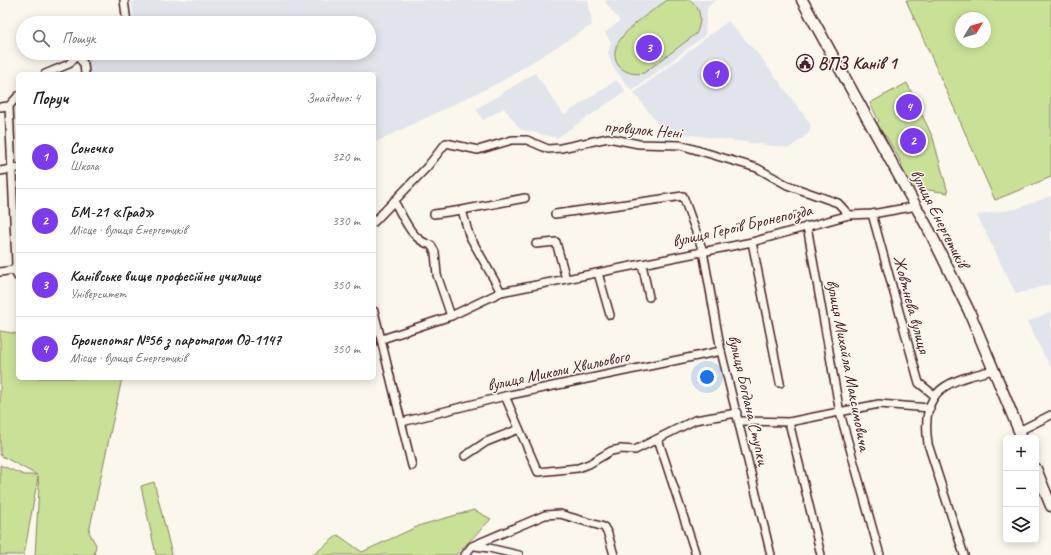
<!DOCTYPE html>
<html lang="uk">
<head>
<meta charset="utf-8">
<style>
	:root { --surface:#fff; --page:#f6f6f6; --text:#202124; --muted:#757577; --line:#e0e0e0; --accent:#7c3aed }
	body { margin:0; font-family:Caveat,sans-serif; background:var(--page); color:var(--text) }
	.controls { position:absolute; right:12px; bottom:12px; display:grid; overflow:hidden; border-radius:6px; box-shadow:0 2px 10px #0003 }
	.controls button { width:36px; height:36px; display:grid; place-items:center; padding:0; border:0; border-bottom:1px solid var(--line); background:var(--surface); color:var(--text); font:20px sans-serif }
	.compass { position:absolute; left:955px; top:12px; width:36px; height:36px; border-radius:50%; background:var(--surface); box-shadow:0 2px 10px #0003; rotate:52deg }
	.you { position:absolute; left:707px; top:377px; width:14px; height:14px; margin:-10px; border:3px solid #fff; border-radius:50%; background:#1a73e8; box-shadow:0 0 0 6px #1a73e833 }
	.badge { display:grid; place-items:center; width:26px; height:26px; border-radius:50%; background:var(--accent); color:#fff; font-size:13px; font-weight:700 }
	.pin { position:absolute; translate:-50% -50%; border:2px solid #fff; box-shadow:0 1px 4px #0006 }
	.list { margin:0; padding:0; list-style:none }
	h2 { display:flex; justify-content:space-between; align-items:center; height:52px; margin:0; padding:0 16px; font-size:17px }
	h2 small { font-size:13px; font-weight:400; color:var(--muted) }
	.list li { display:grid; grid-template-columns:26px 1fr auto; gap:12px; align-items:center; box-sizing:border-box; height:64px; padding:0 16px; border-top:1px solid var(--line) }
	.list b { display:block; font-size:15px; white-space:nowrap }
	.list p { margin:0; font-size:13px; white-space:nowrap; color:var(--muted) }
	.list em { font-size:13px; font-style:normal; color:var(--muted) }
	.icon { flex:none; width:22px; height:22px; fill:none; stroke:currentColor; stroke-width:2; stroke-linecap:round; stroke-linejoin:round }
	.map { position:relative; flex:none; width:1051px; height:555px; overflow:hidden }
	.search { position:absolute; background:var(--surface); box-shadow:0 2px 10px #0003; left:16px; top:16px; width:360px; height:44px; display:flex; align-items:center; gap:10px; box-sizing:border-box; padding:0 14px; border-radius:22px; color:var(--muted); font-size:15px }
	.panel { position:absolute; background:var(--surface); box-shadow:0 2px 10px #0003; left:16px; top:72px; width:360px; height:308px; border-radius:6px }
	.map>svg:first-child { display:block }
	.built { fill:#e1e4ea }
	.green { fill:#c9e197; stroke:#8a8061; fill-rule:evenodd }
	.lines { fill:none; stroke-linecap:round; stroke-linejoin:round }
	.minor-casing { stroke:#4a1f2b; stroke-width:10 }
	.secondary-casing { stroke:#4a1f2b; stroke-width:13 }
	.minor { stroke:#fbf7ec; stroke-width:7 }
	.secondary { stroke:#fbf7ec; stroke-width:10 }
	.labels { text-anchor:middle; stroke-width:3; stroke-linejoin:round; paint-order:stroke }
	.poi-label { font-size:17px; font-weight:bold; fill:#4a1f2b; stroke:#fbf7ec; text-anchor:start }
	.street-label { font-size:17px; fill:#4a1f2b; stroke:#fbf7ec }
</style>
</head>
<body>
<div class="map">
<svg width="1051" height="555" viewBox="0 0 1051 555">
	<rect width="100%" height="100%" fill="#fbf7ec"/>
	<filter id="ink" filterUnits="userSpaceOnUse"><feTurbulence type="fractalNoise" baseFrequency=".025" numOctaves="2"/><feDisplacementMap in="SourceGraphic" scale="8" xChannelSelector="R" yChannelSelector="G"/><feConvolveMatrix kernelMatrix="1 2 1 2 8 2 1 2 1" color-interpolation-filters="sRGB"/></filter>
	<g filter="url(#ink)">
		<!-- built -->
		<g class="built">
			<polygon points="145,0 588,0 592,25 500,82 376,142 374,138 374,74 88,74 86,55 87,53 369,53 369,23 134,23 132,2"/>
			<polygon points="607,0 716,0 707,7 705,35 632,91 612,66 608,53 611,42 605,33 620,21 605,2"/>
			<polygon points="728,21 759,55 810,123 810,132 790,148 668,132 662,129 634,93"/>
			<polygon points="535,73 564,115 616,80 626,91 557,138 520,129 504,108 483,120 476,109"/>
			<polygon points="1051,196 1051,284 1016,294 977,215 1016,209"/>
			<polygon points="1051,312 1051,368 1027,322"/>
		</g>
		<!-- green -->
		<g class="green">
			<path d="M 667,0 L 690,0 C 702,9 702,21 696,34 L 644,73 C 635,75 625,73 619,66 C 600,41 651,13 667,0 Z"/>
			<path d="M 906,0 L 1051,0 L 1051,177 L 995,200 ZM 961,18 L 985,18 L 985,42 L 961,42 Z"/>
			<polygon points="907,83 933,138 948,193 910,187 900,169 902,164 886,136 881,134 876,124 879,121 870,103"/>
			<polygon points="0,331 18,334 18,378 122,378 89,532 96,545 94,555 35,555 39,488 38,477 24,555 0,555 0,465 24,475 37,475 0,455"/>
			<polygon points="154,482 172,555 156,555 141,486"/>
			<polygon points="474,510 491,519 456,555 313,555 338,535 362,552 421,525"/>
		</g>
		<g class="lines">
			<!-- minor casing -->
			<g class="minor-casing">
				<g id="minor">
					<polyline points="124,0 127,23"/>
					<polyline points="77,56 84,64 85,74"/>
					<polyline points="45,74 69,64 78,53"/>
					<polyline points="9,106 16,264 14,270"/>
					<polyline points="0,107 9,106 18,96"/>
					<polyline points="0,171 18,168"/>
					<path d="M 394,201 C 404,218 411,240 431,245 L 435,252 L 437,275 L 451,316"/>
					<polyline points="462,210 469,235 501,292"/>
					<polyline points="434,214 462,210 525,198"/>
					<polyline points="555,214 683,196 703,251 721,351 771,555"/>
					<polyline points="872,214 919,383 934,395"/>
					<polyline points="374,222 427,167 446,143 478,150 512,140 527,140 548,149 561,148 608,138 639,144 680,145 757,168 787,185 838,203 849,215"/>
					<polyline points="807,226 840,413 880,555"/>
					<polyline points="752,242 780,383"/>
					<polyline points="536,244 556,242 566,279"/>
					<polyline points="642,264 649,297"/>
					<polyline points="0,272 14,270 18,277"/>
					<polyline points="598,273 610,315"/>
					<polyline points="374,311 412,466"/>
					<polyline points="382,339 451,316 501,292 752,242 849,215 872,214 917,206"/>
					<polyline points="505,396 538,472 578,468 589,464 611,451 621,449 635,450 695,420 737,413"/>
					<polyline points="739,421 789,422 879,404 930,408"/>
					<polyline points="402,422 505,396 721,351"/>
					<polyline points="789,422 821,555"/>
					<polyline points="1019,431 1051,415"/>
					<polyline points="658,439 696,555"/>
					<polyline points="465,456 486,442 519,429"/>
					<polyline points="475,546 489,548 519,555"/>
					<polyline points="465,555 472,546 545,515 560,514 604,527 608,534 614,555"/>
					<path d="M 964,555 L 928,444 C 920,388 947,381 994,370"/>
				</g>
			</g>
			<!-- secondary casing -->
			<g class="secondary-casing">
				<g id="secondary">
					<polyline points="802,0 930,232 969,311 1022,438"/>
					<polyline points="1036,469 1051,506"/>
				</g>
			</g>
			<!-- minor -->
			<use href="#minor" class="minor"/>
			<!-- secondary -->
			<use href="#secondary" class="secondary"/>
		</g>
	</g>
	<!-- icons -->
	<defs>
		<g id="civic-ring" transform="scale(0.9)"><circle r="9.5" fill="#fbf7ec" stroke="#4a1f2b" stroke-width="1.5"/><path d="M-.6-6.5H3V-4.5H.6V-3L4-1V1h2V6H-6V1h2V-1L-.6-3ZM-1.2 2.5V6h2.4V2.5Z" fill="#4a1f2b"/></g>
	</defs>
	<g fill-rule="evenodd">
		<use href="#civic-ring" x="805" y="63"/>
	</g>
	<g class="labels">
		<!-- poi labels -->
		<g class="poi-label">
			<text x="818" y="69">ВПЗ Канів 1</text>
		</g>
		<!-- street labels -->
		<g class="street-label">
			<text transform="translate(643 129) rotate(5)" y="6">провулок Нені</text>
			<text transform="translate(940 218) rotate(63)" y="6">вулиця Енергетиків</text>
			<text transform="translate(742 225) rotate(-13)" y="6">вулиця Героїв Бронепоїзда</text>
			<text transform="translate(912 304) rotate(75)" y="6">Жовтнева вулиця</text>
			<text transform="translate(849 365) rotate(79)" y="6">вулиця Михайла Максимовича</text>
			<text transform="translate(558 370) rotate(-12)" y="6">вулиця Миколи Хвильового</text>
			<text transform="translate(749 400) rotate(77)" y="6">вулиця Богдана Ступки</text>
		</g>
	</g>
</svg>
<div class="controls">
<button>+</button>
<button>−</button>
<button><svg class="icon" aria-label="layers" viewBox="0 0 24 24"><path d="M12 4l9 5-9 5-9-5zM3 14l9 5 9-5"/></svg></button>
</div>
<svg class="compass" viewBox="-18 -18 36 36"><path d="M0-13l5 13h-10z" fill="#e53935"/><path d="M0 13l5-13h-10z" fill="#757577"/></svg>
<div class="you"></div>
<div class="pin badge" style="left:716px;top:74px">1</div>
<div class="pin badge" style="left:913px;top:141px">2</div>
<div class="pin badge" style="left:649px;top:48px">3</div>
<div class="pin badge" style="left:909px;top:107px">4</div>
<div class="search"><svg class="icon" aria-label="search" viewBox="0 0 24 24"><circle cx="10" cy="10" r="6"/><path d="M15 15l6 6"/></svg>Пошук</div>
<section class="panel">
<h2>Поруч<small>Знайдено: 4</small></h2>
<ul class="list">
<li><span class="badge">1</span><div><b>Сонечко</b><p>Школа</p></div><em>320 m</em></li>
<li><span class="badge">2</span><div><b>БМ-21 «Град»</b><p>Місце · вулиця Енергетиків</p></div><em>330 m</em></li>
<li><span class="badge">3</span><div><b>Канівське вище професійне училище</b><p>Університет</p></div><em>350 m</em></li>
<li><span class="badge">4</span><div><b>Бронепотяг №56 з паротягом Од-1147</b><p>Місце · вулиця Енергетиків</p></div><em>350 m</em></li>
</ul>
</section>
</div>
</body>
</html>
